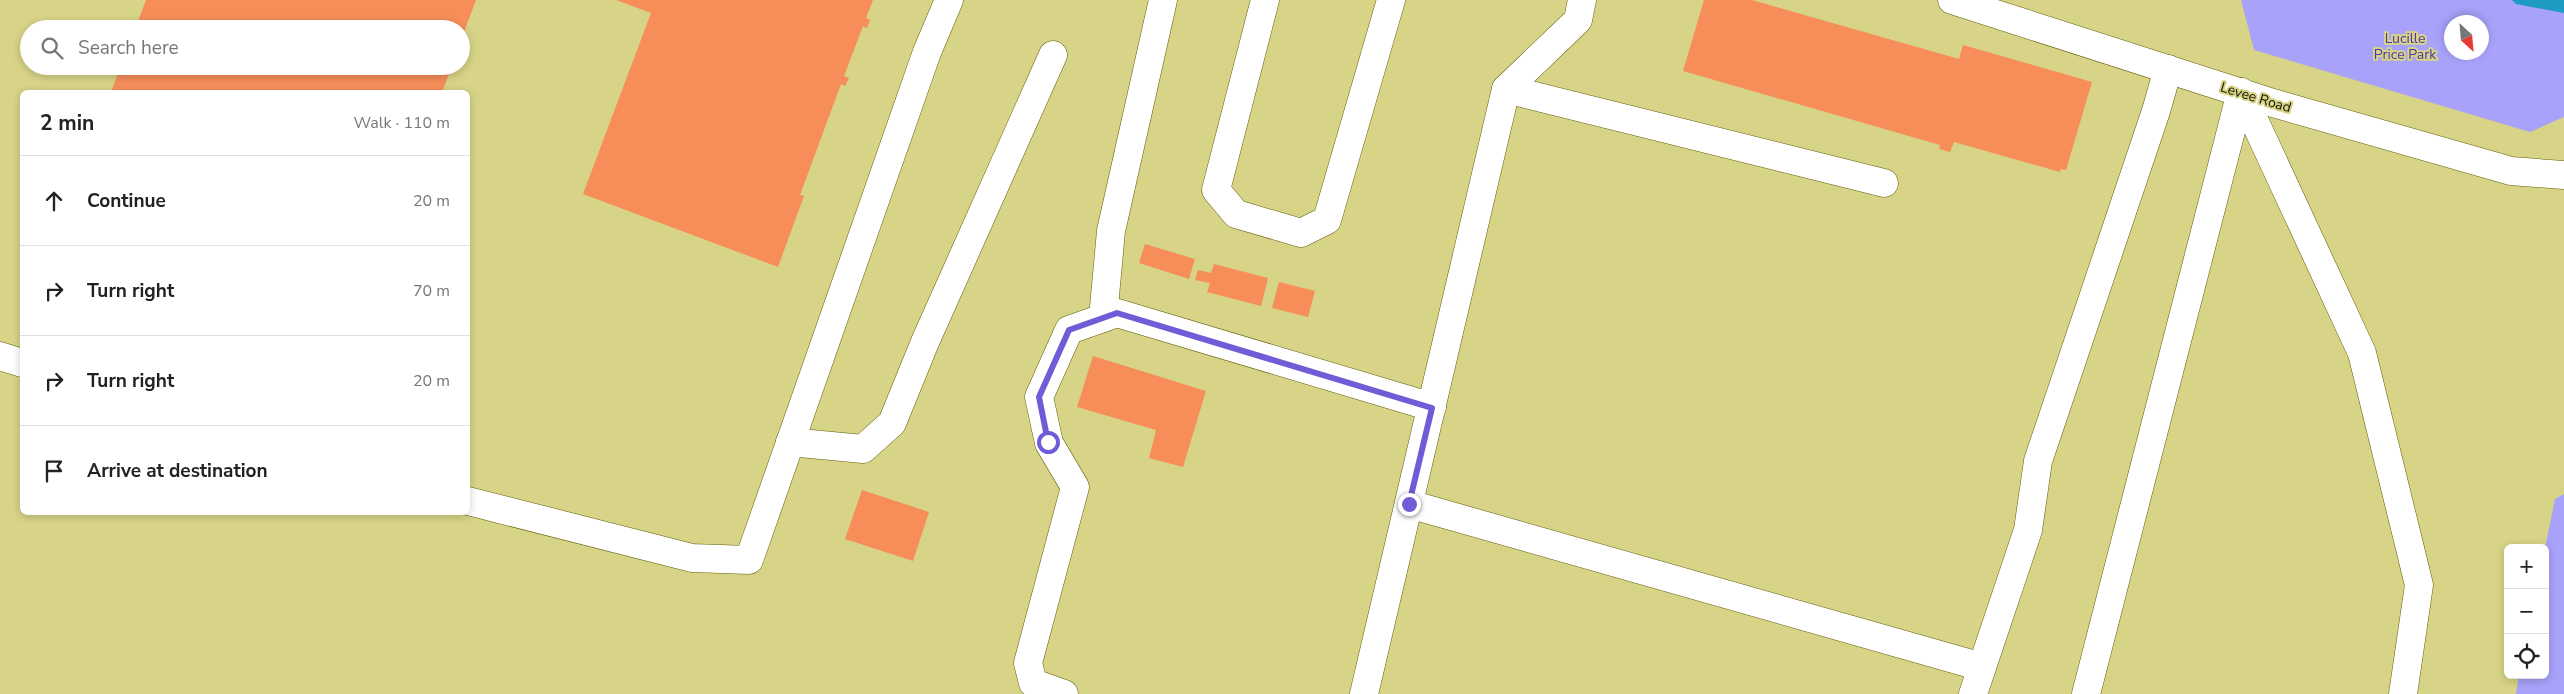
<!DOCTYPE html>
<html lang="en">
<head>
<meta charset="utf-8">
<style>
	:root { --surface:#fff; --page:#f6f6f6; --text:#222; --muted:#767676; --line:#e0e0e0 }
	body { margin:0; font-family:"Nunito Sans",sans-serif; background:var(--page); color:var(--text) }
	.controls { position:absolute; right:15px; bottom:15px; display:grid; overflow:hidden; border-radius:8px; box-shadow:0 2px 8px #0003 }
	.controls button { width:45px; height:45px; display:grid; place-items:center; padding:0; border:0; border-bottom:1px solid var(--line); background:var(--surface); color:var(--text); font:25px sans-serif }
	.compass { position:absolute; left:2444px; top:15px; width:45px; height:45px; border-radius:50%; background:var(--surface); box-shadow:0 2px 8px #0003; rotate:154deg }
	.stop { position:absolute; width:15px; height:15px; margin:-11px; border:4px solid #6f5cd6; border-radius:50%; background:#fff }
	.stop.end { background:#6f5cd6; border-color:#fff; box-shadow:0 1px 5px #0008 }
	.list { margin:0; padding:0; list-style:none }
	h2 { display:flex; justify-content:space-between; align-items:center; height:65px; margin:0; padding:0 20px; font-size:21px }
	h2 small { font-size:16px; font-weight:400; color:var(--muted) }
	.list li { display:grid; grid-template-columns:32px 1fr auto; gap:15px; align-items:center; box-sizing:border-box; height:90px; padding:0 20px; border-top:1px solid var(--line) }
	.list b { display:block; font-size:19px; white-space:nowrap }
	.list em { font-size:16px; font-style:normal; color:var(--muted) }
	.icon { flex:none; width:28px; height:28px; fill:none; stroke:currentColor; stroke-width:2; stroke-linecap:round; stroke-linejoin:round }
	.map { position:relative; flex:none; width:2564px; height:694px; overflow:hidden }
	.search { position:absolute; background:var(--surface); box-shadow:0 2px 8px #0003; left:20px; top:20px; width:450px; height:55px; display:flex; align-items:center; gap:12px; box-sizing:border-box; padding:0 18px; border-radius:28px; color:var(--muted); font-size:19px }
	.panel { position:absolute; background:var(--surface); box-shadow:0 2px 8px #0003; left:20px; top:90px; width:450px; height:425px; border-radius:8px }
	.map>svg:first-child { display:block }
	.green { fill:#a8a2fa; fill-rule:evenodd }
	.water { fill:#1f9ac2 }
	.building { fill:#f78e5a }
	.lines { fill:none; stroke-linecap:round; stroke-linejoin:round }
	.minor-casing { stroke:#635e07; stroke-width:29 }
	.minor { stroke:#fff; stroke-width:28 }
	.route { stroke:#6f5cd6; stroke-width:6 }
	.labels { text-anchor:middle; stroke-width:4; stroke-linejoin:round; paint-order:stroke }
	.park-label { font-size:14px; fill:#4e36aa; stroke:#d7d387 }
	.street-label { font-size:14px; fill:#161400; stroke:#d7d387 }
</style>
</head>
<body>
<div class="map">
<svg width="2564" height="694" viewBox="0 0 2564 694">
	<rect width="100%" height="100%" fill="#d7d387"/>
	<!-- green -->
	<g class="green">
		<path d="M 2241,0 L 2564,0 L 2564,117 L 2530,132 L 2254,50 ZM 2452,22 L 2482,22 L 2482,52 L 2452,52 Z"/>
		<polygon points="2564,494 2564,694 2516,694 2519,675 2545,675 2545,548 2555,499"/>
	</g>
	<!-- water -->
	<polygon class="water" points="2512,0 2564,0 2564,13 2516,4"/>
	<!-- building -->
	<g class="building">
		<polygon points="146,0 476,0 461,40 461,29 135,29"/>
		<polygon points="616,0 873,0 866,18 870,20 867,28 863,26 844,76 849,78 845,86 841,84 800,195 804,196 778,267 583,194 651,13"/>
		<polygon points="1704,0 1752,0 1959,59 1963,45 2092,82 2066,170 2061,169 2060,172 1954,142 1950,152 1939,149 1940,145 1683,71"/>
		<polygon points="121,66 452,66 442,92 111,92"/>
		<polygon points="1145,244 1195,259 1189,279 1139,263"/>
		<polygon points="1214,264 1268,278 1261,306 1207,292 1210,283 1195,280 1198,270 1211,273"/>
		<polygon points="1279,282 1315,291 1308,317 1272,308"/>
		<polygon points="1093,356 1206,391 1183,467 1149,458 1156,430 1077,407"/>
		<polygon points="862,490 929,512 913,561 845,539"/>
	</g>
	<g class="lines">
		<!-- minor casing -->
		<g class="minor-casing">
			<g id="minor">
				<polyline points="1265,0 1216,190 1236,214 1301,233 1327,220 1391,0"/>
				<polyline points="1952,0 2273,103 2511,171 2564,175"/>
				<polyline points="1506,89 1884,183"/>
				<polyline points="2241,92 2362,353 2419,585 2403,694"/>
				<polyline points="1103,318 1111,231 1163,0"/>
				<polyline points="0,356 22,363"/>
				<polyline points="790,442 863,449 892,423 925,342 1053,55"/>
				<polyline points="468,501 692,558 749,560 927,52 949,0"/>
				<polyline points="1409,504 1982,667"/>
				<polyline points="1064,694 1033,683 1028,663 1075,487 1049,443 1039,397 1069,330 1117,313 1432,407"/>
				<polyline points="1364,694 1506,89 1578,20 1582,0"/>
				<polyline points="1973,694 2028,530 2038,461 2156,111 2168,69"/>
				<polyline points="2086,694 2241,92"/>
			</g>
		</g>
		<!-- minor -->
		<use href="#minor" class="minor"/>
	</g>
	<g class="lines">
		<!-- route -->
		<polyline class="route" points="1048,442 1039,397 1069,330 1117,313 1432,408 1409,504"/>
	</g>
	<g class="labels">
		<!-- park labels -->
		<g class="park-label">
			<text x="2405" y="43">Lucille<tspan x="2405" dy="16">Price Park</tspan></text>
		</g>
		<!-- street labels -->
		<g class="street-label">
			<text transform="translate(2256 97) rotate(17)" y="5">Levee Road</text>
		</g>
	</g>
</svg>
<div class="controls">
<button>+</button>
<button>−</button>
<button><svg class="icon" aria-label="locate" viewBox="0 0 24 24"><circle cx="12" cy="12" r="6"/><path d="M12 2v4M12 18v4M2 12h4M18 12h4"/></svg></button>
</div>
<svg class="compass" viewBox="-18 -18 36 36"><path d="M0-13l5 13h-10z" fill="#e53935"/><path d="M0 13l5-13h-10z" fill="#767676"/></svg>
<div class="stop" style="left:1048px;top:442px"></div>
<div class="stop end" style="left:1409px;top:504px"></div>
<div class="search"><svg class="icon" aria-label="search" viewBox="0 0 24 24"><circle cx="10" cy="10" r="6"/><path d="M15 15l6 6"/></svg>Search here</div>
<section class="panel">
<h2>2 min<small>Walk · 110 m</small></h2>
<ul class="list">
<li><svg class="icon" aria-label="ahead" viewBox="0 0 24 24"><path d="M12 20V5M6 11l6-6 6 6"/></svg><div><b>Continue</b></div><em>20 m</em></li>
<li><svg class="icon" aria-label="right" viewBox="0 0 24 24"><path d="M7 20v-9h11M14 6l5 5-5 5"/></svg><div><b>Turn right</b></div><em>70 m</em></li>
<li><svg class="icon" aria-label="right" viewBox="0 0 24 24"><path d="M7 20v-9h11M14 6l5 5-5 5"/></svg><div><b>Turn right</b></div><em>20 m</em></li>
<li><svg class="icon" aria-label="arrive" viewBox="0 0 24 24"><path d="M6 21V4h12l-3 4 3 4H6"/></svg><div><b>Arrive at destination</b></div></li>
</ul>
</section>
</div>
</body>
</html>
